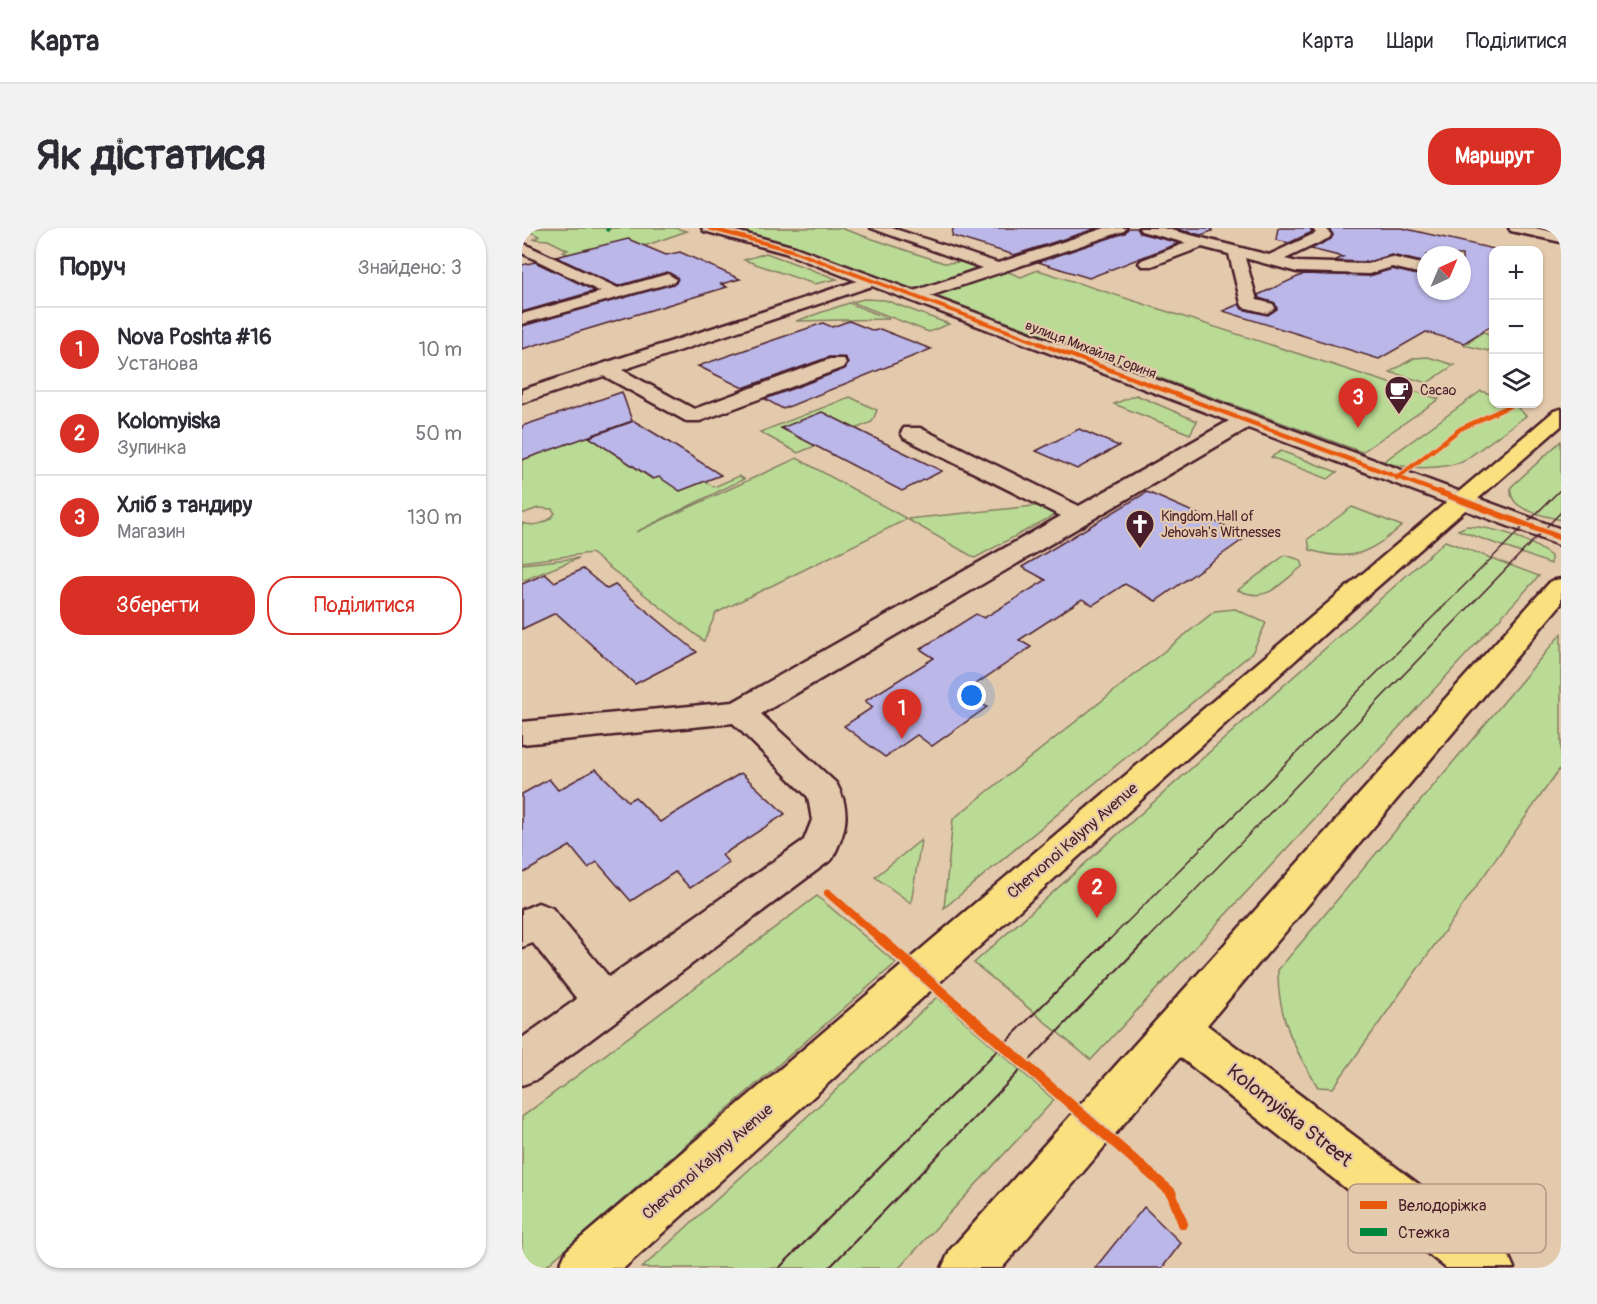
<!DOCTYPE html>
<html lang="uk">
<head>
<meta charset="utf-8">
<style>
	:root { --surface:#fff; --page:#f2f2f3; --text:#2b2b33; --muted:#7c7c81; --line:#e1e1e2; --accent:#d93025 }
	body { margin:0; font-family:Pangolin,sans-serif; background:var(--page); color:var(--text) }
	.controls { position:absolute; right:18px; top:18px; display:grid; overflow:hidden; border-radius:12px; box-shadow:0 2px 4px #0004 }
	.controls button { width:54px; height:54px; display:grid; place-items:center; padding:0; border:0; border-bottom:2px solid var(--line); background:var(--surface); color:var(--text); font:30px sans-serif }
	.compass { position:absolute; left:895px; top:18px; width:54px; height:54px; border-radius:50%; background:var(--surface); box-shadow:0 2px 4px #0004; rotate:44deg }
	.you { position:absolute; left:450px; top:468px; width:21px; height:21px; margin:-15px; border:4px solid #fff; border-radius:50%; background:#1a73e8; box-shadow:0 0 0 9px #1a73e833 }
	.badge { display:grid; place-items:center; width:39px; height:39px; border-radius:50%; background:var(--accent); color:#fff; font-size:20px; font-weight:700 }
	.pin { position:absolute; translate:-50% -50px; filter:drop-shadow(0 2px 3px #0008) }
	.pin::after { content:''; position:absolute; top:32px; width:21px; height:18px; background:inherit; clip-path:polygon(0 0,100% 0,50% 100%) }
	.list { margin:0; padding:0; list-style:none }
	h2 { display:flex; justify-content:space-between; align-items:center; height:78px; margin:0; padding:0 24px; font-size:26px }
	h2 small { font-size:20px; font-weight:400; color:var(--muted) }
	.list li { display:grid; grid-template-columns:39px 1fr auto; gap:18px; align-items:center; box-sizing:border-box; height:84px; padding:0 24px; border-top:2px solid var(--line) }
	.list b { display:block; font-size:22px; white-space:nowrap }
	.list p { margin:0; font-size:20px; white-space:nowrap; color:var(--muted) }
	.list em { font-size:20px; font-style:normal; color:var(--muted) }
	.actions { display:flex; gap:12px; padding:18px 24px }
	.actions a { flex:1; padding:14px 0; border:2px solid var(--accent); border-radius:24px; text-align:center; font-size:21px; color:var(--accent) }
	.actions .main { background:var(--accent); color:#fff }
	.icon { flex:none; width:33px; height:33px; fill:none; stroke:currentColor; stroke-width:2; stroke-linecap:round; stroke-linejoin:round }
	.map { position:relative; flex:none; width:1039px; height:1040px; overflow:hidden; border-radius:24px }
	header { display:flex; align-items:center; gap:36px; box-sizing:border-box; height:84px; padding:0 30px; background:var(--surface); border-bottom:2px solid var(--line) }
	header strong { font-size:28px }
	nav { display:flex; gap:33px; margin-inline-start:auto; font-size:21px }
	.intro { display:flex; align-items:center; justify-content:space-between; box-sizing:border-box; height:144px; padding:0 36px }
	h1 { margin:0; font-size:42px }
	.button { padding:15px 27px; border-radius:24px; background:var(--accent); color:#fff; font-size:21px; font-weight:700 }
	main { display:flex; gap:36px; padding:0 36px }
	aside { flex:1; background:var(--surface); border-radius:24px; box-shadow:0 2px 4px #0004 }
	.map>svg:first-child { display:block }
	.green { fill:#badb95; stroke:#827d60; stroke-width:1.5 }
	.building { fill:#bbb7e8; stroke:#4a1f2b; stroke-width:1.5 }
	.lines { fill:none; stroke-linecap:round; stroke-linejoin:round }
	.minor-casing { stroke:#4a1f2b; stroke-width:5 }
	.major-casing { stroke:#4a1f2b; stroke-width:5 }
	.minor { fill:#e4caac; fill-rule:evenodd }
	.major { fill:#fbe080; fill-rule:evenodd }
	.tram-far1 { stroke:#4a1f2b; stroke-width:1.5 }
	.tram { stroke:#4a1f2b; stroke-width:2 }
	.quiet { stroke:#00873e; stroke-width:3; stroke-dasharray:6 3; stroke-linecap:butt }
	.cycleway-far4-casing { stroke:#e4caac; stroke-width:5 }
	.cycleway-far3-casing { stroke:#e4caac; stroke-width:7 }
	.cycleway-far2-casing { stroke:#e4caac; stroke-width:9 }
	.cycleway-far1-casing { stroke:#e4caac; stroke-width:12 }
	.cycleway-casing { stroke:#e4caac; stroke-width:14 }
	.cycleway-far4 { stroke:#e8590c; stroke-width:4 }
	.cycleway-far3 { stroke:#e8590c; stroke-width:4.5 }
	.cycleway-far2 { stroke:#e8590c; stroke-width:6 }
	.cycleway-far1 { stroke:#e8590c; stroke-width:8 }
	.cycleway { stroke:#e8590c; stroke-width:10 }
	.labels { text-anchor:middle; stroke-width:4.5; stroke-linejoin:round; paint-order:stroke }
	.far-street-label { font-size:14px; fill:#4a1f2b; stroke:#e4caac }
	.far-poi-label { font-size:14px; fill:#4a1f2b; stroke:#e4caac; text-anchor:start }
	.street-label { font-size:16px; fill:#4a1f2b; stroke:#e4caac }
	.near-street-label { font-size:20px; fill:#4a1f2b; stroke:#e4caac }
	.key { fill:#e4caac; stroke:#b69785; stroke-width:1.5 }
	.key-label { font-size:16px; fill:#4a1f2b }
</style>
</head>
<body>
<header>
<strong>Карта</strong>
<nav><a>Карта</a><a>Шари</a><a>Поділитися</a></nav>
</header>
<div class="intro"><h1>Як дістатися</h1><a class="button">Маршрут</a></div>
<main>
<aside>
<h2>Поруч<small>Знайдено: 3</small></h2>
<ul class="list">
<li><span class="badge">1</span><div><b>Nova Poshta #16</b><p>Установа</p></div><em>10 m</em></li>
<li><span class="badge">2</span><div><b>Kolomyiska</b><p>Зупинка</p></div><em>50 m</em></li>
<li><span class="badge">3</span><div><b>Хліб з тандиру</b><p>Магазин</p></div><em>130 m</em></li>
</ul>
<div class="actions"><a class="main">Зберегти</a><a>Поділитися</a></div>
</aside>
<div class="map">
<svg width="1039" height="1040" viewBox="0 0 1039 1040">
	<rect width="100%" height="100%" fill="#e4caac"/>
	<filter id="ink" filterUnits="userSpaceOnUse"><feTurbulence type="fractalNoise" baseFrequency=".0167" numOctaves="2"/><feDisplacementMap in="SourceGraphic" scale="12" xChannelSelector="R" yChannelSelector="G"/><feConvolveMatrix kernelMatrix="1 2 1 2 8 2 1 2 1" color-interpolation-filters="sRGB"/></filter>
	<g filter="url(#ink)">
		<!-- green -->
		<g class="green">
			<polygon points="0,0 86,0 84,2 86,3 89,0 153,0 165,3 122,18 161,44 96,60 82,53 93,48 41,24 46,22 26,12 12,11 17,8"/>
			<polygon points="204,0 318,0 422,35 441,34 456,39 398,60 382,60 274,20"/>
			<polygon points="244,25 315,51 292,56 222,32"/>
			<polygon points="481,42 499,49 516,42 917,171 840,224 411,67"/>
			<polygon points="342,71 363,72 427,96 407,104 330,74"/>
			<polygon points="327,75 367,91 274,93"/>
			<polygon points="961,104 971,107 971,119 966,123 942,117"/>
			<polygon points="906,129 932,137 905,155 868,144 892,130"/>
			<path d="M 959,163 L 971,167 L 972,176 L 992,176 L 1004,188 L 940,234 C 914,242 887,241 861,234 Z"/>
			<polygon points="614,167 675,193 668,206 592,176"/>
			<polygon points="328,169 355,182 350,194 276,225 238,204"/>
			<path d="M 69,207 L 67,209 L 130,251 L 137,249 L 158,263 L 183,253 L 192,259 L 217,248 L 222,251 L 114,304 L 275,230 L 385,291 L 522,277 L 538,284 L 453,330 L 385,291 L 194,385 L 182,413 L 69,325 L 0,334 L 0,295 C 12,299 26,296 33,285 L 30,281 L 16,280 L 0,286 L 0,229 L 3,231 Z"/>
			<path d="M 1039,213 L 1039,292 C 1022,287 985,283 989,259 Z"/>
			<polygon points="759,223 815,244 806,251 749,229"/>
			<path d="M 830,279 L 880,298 C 847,325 830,335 788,322 L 786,311 Z"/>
			<path d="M 945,298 C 975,300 1005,310 1029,328 L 1029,336 L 936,302 Z"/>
			<polygon points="923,313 1017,348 569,832 452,735"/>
			<path d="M 763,327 L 779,332 L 781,338 C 757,356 746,376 716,362 Z"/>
			<polygon points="57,330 0,353 0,336"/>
			<polygon points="713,381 744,395 730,425 422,680 431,591 693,383"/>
			<path d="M 1039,406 L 1039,539 L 811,860 L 796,859 C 772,821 755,787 756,742 Z"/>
			<polygon points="399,612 389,675 353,649"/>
			<polygon points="295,668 374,735 22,1040 0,1040 0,889"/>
			<polygon points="415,769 532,872 377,1040 120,1040"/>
		</g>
		<!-- building -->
		<g class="building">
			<polygon points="431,0 576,0 492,27 430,8"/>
			<polygon points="606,0 615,0 618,5 657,15 567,50 516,34 603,5"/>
			<polygon points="650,0 690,0 690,3 679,7"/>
			<polygon points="756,0 788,0 790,4 767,15 754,12"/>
			<polygon points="807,0 880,0 972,21 972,96 942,115 904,104 857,131 701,83 717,76 720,81 746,87 755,81 753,75 737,70 736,67 782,46 847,48 870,41 904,49 904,63 940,63 940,27 904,27 904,35 870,27 846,34 812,33 821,29 789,21 809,11 811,7"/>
			<polygon points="106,11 144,27 158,24 218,51 199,56 205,59 0,121 0,98 154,55 155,49 145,44 96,58 34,29"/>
			<polygon points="13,34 73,63 0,84 0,37"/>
			<polygon points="327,93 352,103 358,101 409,121 261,181 243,171 323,141 326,136 324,130 307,129 221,160 176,138 301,95 310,99"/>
			<polygon points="100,164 110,193 0,232 0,198"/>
			<polygon points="300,184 377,222 420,243 380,263 259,200"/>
			<polygon points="112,193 137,208 199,247 158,263 137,249 131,251 67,209"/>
			<polygon points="557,201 597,218 555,241 514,223"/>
			<polygon points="625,264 726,308 634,373 603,356 571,377 560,371 497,412 509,419 442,464 465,479 410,518 395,507 363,529 322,498 351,479 343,473 412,430 398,421 454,386 462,390 524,352 500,339"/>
			<polygon points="61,341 85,361 93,357 175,424 113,456 34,385 0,401 0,356 23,346 32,354"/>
			<polygon points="74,541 106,573 113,569 138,594 219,545 263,586 200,627 207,635 168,660 153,644 109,673 75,634 66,640 48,618 0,646 0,566 27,551 36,562"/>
			<polygon points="622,979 659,1015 640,1040 573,1040"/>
		</g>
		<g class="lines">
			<!-- minor casing -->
			<g class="minor-casing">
				<g id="minor">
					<path d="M 180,0 L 203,0 L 273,19 L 392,63 L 460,40 L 349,0 L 370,0 L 476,35 L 583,0 L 604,0 L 602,3 L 408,68 L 1039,301 L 1039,318 L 726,200 L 239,486 L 314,555 C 330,583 324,604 310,631 L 16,851 L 0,857 L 0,810 L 55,771 L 11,715 L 0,719 L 0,682 L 16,675 L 30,680 L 87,749 L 282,612 L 290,592 L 286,569 L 211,495 L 0,516 L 0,494 L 211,474 L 539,288 L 382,210 L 379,205 L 382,200 L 398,200 L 557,278 L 707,193 L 350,58 L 100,142 L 172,181 L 308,131 L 322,131 L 324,135 L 322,139 L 178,193 L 164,193 L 82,148 L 0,175 L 0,162 L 335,53 L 263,25 L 182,3 Z"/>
					<polygon points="617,0 641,0 747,27 794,5 790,0 804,0 809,7 807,10 763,31 775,34 846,36 869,29 904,37 904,47 870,39 847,46 775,44 723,30 735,72 751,76 753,80 745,85 721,79 719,75 707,26 680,19 630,38 620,38 617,35 620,32 664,15 619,3"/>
					<polygon points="987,0 1013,0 1039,6 1039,14 989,3"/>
					<polygon points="0,15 96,60 146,46 154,51 152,54 0,96 0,86 79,64 0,25"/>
				</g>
			</g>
			<!-- major casing -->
			<g class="major-casing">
				<g id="major">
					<polygon points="1039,181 1039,198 821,389 102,1040 37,1040 45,1022 1032,183"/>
					<polygon points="1039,351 1039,376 685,797 984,1022 992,1040 924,1040 658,829 480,1040 420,1040 428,1022 1029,353"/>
				</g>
			</g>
			<!-- minor -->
			<use href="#minor" class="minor"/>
			<!-- major -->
			<use href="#major" class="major"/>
			<!-- tram-far1 -->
			<g class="tram-far1">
				<polyline points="586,713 1039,261"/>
				<polyline points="624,713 1039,284"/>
			</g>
			<!-- tram -->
			<g class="tram">
				<polyline points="257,1040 587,711"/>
				<polyline points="307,1040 625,711"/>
			</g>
			<!-- quiet -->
			<polyline class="quiet" points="84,3 87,0"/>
			<!-- cycleway-far4 casing -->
			<g class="cycleway-far4-casing">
				<polyline id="cycleway-far4" points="187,0 268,22 520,116"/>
			</g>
			<!-- cycleway-far3 casing -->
			<g class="cycleway-far3-casing">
				<g id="cycleway-far3">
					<polyline points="516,115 921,266"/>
					<polyline points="875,250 938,201 992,176"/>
				</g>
			</g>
			<!-- cycleway-far2 casing -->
			<g class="cycleway-far2-casing">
				<polyline id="cycleway-far2" points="917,264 1039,310"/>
			</g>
			<!-- cycleway-far1 casing -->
			<g class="cycleway-far1-casing">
				<polyline id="cycleway-far1" points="306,665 361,713"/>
			</g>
			<!-- cycleway casing -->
			<g class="cycleway-casing">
				<polyline id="cycleway" points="359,711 649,964 661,996"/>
			</g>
			<!-- cycleway-far4 -->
			<use href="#cycleway-far4" class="cycleway-far4"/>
			<!-- cycleway-far3 -->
			<use href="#cycleway-far3" class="cycleway-far3"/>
			<!-- cycleway-far2 -->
			<use href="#cycleway-far2" class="cycleway-far2"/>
			<!-- cycleway-far1 -->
			<use href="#cycleway-far1" class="cycleway-far1"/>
			<!-- cycleway -->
			<use href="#cycleway" class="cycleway"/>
		</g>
	</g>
	<!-- icons -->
	<defs>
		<g id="cafe-pin" transform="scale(1.5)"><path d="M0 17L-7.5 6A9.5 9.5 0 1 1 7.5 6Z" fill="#4a1f2b" stroke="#e4caac"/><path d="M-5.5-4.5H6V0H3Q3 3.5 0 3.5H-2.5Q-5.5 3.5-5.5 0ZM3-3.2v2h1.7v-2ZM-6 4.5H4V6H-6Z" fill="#fff"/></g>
		<g id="church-pin" transform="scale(1.5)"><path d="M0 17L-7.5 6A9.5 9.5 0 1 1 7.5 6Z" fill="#4a1f2b" stroke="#e4caac"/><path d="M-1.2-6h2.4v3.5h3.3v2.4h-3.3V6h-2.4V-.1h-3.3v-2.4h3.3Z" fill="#fff"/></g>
	</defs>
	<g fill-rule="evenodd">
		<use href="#cafe-pin" x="877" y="162"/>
		<use href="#church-pin" x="618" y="296"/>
	</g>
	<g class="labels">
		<!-- far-street labels -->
		<g class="far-street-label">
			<text transform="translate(569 121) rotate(21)" y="5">вулиця Михайла Гориня</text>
		</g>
		<!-- far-poi labels -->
		<g class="far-poi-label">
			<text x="898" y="167">Cacao</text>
			<text x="639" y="293">Kingdom Hall of<tspan x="639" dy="16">Jehovah's Witnesses</tspan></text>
		</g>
		<!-- street labels -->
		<g class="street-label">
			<text transform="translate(550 612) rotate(-41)" y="6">Chervonoi Kalyny Avenue</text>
			<text transform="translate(185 933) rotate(-41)" y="6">Chervonoi Kalyny Avenue</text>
		</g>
		<!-- near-street labels -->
		<g class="near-street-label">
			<text transform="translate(768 887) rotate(38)" y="7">Kolomyiska Street</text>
		</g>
	</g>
	<!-- legend -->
	<rect x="826" y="956" width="198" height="69" rx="9" class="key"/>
	<rect x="838" y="973" width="27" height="8" fill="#e8590c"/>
	<rect x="838" y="1000" width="27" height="8" fill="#00873e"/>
	<g class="key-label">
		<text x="876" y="983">Велодоріжка</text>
		<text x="876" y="1010">Стежка</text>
	</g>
</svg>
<div class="controls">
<button>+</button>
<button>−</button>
<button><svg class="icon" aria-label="layers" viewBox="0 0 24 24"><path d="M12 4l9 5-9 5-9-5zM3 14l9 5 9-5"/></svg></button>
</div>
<svg class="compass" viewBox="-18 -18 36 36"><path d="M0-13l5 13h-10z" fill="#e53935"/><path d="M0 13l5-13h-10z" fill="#7c7c81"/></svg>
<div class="you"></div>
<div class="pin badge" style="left:380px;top:511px">1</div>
<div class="pin badge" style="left:575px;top:690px">2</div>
<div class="pin badge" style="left:836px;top:200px">3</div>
</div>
</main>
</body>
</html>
